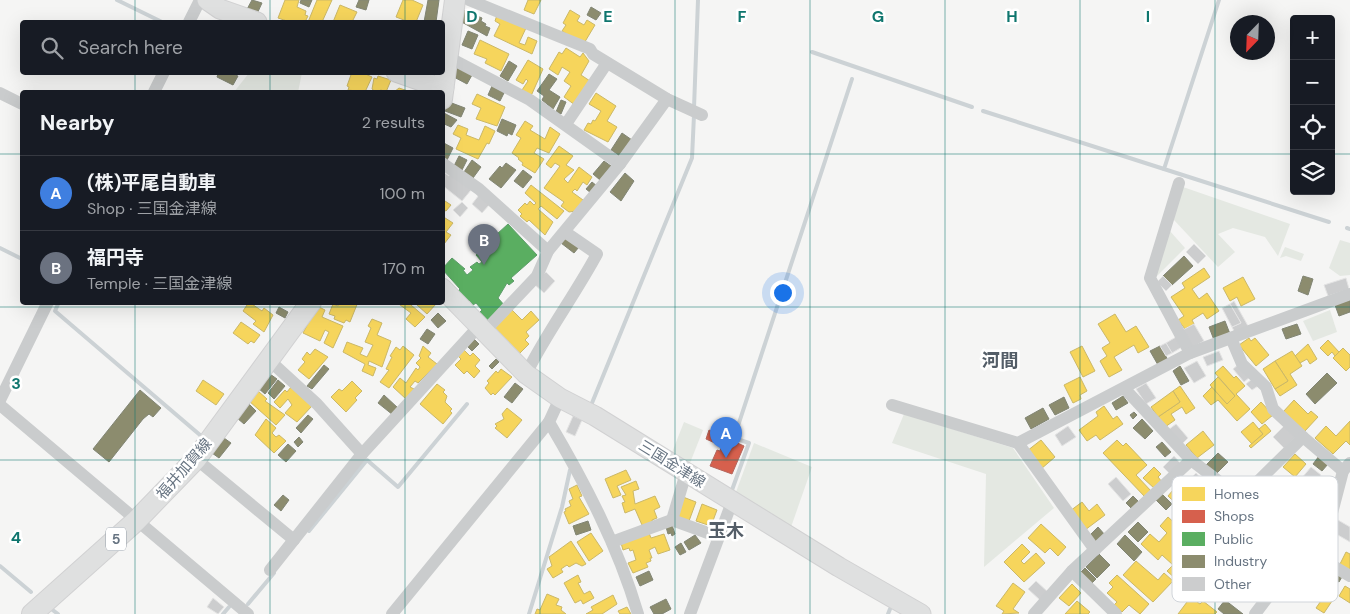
<!DOCTYPE html>
<html lang="en">
<head>
<meta charset="utf-8">
<style>
	:root { --surface:#171b24; --page:#20242c; --text:#f1f3f6; --muted:#9ea1a6; --line:#363941; --accent:#db2777 }
	body { margin:0; font-family:"DM Sans","Noto Sans JP",sans-serif; background:var(--page); color:var(--text) }
	.controls { position:absolute; right:15px; top:15px; display:grid; overflow:hidden; border-radius:5px; box-shadow:0 5px 20px #0002 }
	.controls button { width:45px; height:45px; display:grid; place-items:center; padding:0; border:0; border-bottom:1px solid var(--line); background:var(--surface); color:var(--text); font:25px sans-serif }
	.compass { position:absolute; left:1230px; top:15px; width:45px; height:45px; border-radius:50%; background:var(--surface); box-shadow:0 5px 20px #0002; rotate:203deg }
	.you { position:absolute; left:782px; top:292px; width:18px; height:18px; margin:-12px; border:4px solid #fff; border-radius:50%; background:#1a73e8; box-shadow:0 0 0 8px #1a73e833 }
	.badge { display:grid; place-items:center; width:32px; height:32px; border-radius:50%; background:var(--accent); color:#fff; font-size:16px; font-weight:700 }
	.pin { position:absolute; translate:-50% -41px; filter:drop-shadow(0 1px 2px #0008) }
	.pin::after { content:''; position:absolute; top:26px; width:18px; height:15px; background:inherit; clip-path:polygon(0 0,100% 0,50% 100%) }
	.list { margin:0; padding:0; list-style:none }
	h2 { display:flex; justify-content:space-between; align-items:center; height:65px; margin:0; padding:0 20px; font-size:21px }
	h2 small { font-size:16px; font-weight:400; color:var(--muted) }
	.list li { display:grid; grid-template-columns:32px 1fr auto; gap:15px; align-items:center; box-sizing:border-box; height:75px; padding:0 20px; border-top:1px solid var(--line) }
	.list b { display:block; font-size:19px; white-space:nowrap }
	.list p { margin:0; font-size:16px; white-space:nowrap; color:var(--muted) }
	.list em { font-size:16px; font-style:normal; color:var(--muted) }
	.icon { flex:none; width:28px; height:28px; fill:none; stroke:currentColor; stroke-width:2; stroke-linecap:round; stroke-linejoin:round }
	.map { position:relative; flex:none; width:1350px; height:614px; overflow:hidden }
	.search { position:absolute; background:var(--surface); box-shadow:0 5px 20px #0002; left:20px; top:20px; width:425px; height:55px; display:flex; align-items:center; gap:12px; box-sizing:border-box; padding:0 18px; border-radius:5px; color:var(--muted); font-size:19px }
	.panel { position:absolute; background:var(--surface); box-shadow:0 5px 20px #0002; left:20px; top:90px; width:425px; height:215px; border-radius:5px }
	.map>svg:first-child { display:block }
	.green { fill:#e4e8e2 }
	.homes { fill:#f6d55c; stroke:#cbb867 }
	.shops { fill:#d6604d; stroke:#b5665d }
	.public { fill:#5aae61; stroke:#5e9d6b }
	.industry { fill:#8c8c6e; stroke:#818574 }
	.lines { fill:none; stroke-linecap:round; stroke-linejoin:round }
	.stream { stroke:#ccd2d5; stroke-width:4 }
	.building { fill:#cccdce; stroke:#e4e4e4 }
	.secondary-casing { stroke:#d1d1d2; stroke-width:21 }
	.primary-casing { stroke:#d1d1d2; stroke-width:22 }
	.street { stroke:#cacccd; stroke-width:12 }
	.secondary { stroke:#dfe0e0; stroke-width:19 }
	.primary { stroke:#dfe0e0; stroke-width:20 }
	.grid { fill:none; stroke:#0f766e; stroke-width:1; stroke-opacity:0.55 }
	.labels { text-anchor:middle; stroke-width:5; stroke-linejoin:round; paint-order:stroke }
	.shield { fill:#fff; stroke:#959ea8; stroke-width:1 }
	.shield-label { font-size:14px; font-weight:bold; fill:#677482 }
	.street-label { font-size:15px; fill:#677482; stroke:#fff }
	.quarter-label { font-size:18px; font-weight:bold; fill:#545e68; stroke:#fff }
	.key { fill:#fff; stroke:#d1d5da; stroke-width:1 }
	.key-label { font-size:14px; fill:#677482 }
	.grid-label { font-size:16px; text-anchor:middle; font-weight:bold; fill:#0f766e; stroke:#fff; stroke-width:5; stroke-linejoin:round; paint-order:stroke }
</style>
</head>
<body>
<div class="map">
<svg width="1350" height="614" viewBox="0 0 1350 614">
	<rect width="100%" height="100%" fill="#f5f5f4"/>
	<!-- green -->
	<g class="green">
		<polygon points="249,73 302,73 298,92 234,92"/>
		<polygon points="1183,187 1290,224 1278,256 1265,237 1233,228 1218,234 1235,252 1218,267 1173,219"/>
		<polygon points="1169,230 1185,248 1154,279"/>
		<polygon points="1340,240 1350,243 1350,275 1340,276 1329,268"/>
		<polygon points="1285,247 1304,254 1301,261 1286,256 1280,258"/>
		<polygon points="1330,310 1337,332 1313,341 1303,321"/>
		<polygon points="904,414 1013,448 1054,508 984,567 986,474 892,443"/>
		<polygon points="684,422 703,430 688,468 671,455"/>
		<polygon points="754,443 812,467 790,530 736,492"/>
	</g>
	<!-- homes -->
	<g class="homes">
		<polygon points="285,0 299,0 297,7 306,11 305,15 308,16 305,22 290,22 278,18"/>
		<polygon points="317,0 332,0 322,22 308,22"/>
		<polygon points="403,0 412,0 423,5 416,22 403,22 404,20 396,17"/>
		<polygon points="528,0 541,0 534,14 524,10"/>
		<polygon points="340,5 357,12 352,22 333,22"/>
		<polygon points="570,10 580,16 577,21 584,25 587,20 595,25 583,45 562,31 566,25 563,23"/>
		<polygon points="497,15 526,28 519,43 525,45 528,37 537,41 532,54 494,36 500,24 495,21"/>
		<polygon points="480,40 509,54 501,71 485,63 487,59 474,54"/>
		<polygon points="566,48 580,57 583,53 589,61 581,75 590,81 575,105 564,97 571,86 564,81 570,72 562,67 558,75 549,69 559,52 562,54"/>
		<polygon points="528,60 543,69 531,96 522,90 528,81 526,79 523,84 516,80"/>
		<polygon points="352,72 361,72 372,77 365,92 348,90 349,87 347,86"/>
		<polygon points="378,76 391,80 386,92 381,90 376,92 372,89 374,78 377,79"/>
		<polygon points="399,88 411,92 394,92"/>
		<polygon points="596,93 616,106 607,121 617,127 608,142 584,130 588,123 591,124 593,120 595,121 601,111 589,104"/>
		<polygon points="477,94 505,107 497,126 476,119 481,108 472,104"/>
		<polygon points="525,121 533,126 530,130 545,139 550,127 560,134 549,153 537,148 534,153 544,159 535,173 522,165 523,163 518,159 519,158 512,153 521,138 516,135"/>
		<polygon points="458,125 468,129 466,135 479,140 485,126 495,131 489,144 487,143 478,159 456,149 461,138 453,134"/>
		<polygon points="559,146 573,156 566,165 574,170 564,179 568,183 579,167 592,177 587,185 583,182 577,191 575,189 572,192 583,200 576,211 569,212 561,206 564,202 544,188 560,166 555,163 551,168 546,164"/>
		<polygon points="531,185 564,211 557,219 541,206 538,209 553,222 545,235 529,220 527,222 520,216 522,214 518,210 525,203 527,205 530,201 534,205 536,203 525,193"/>
		<polygon points="442,199 451,205 446,211 442,209"/>
		<polygon points="442,216 453,223 446,232 451,235 444,244 442,243"/>
		<polygon points="1204,268 1210,277 1192,289 1199,299 1207,293 1219,311 1207,319 1203,313 1192,320 1194,324 1185,329 1178,320 1184,316 1171,297 1185,288 1182,283"/>
		<polygon points="1243,277 1255,299 1241,306 1237,297 1230,301 1223,288"/>
		<polygon points="249,302 262,311 264,308 273,315 264,332 253,324 256,321 243,311"/>
		<polygon points="339,302 358,302 350,322 346,320 344,323 334,319 335,316 329,314 333,304 338,306"/>
		<polygon points="396,302 413,302 411,305 425,317 415,327 406,319 411,313"/>
		<polygon points="434,302 436,304 427,314 417,305 419,302"/>
		<polygon points="317,306 325,310 322,317 343,326 333,348 324,343 329,332 325,330 320,341 303,333"/>
		<polygon points="512,310 522,320 531,311 539,320 526,332 529,336 525,340 529,344 519,354 491,330"/>
		<polygon points="1115,314 1126,332 1136,326 1149,347 1138,353 1134,345 1114,357 1122,370 1109,377 1100,361 1107,356 1102,348 1110,343 1098,324"/>
		<polygon points="372,319 382,323 377,335 391,341 382,367 369,361 368,365 376,368 373,376 362,371 365,364 343,352 347,342 363,348 360,354 367,357 373,345 365,342 371,328 368,326"/>
		<polygon points="241,322 260,335 254,343 251,341 248,344 233,333"/>
		<polygon points="1249,338 1251,341 1255,338 1269,355 1256,366 1239,345"/>
		<polygon points="1328,340 1339,352 1335,356 1332,352 1328,356 1320,348"/>
		<polygon points="1308,344 1317,359 1310,364 1307,359 1300,363 1295,356"/>
		<polygon points="403,346 414,355 389,388 380,382 389,370 386,369 392,357 390,356 396,347 400,350"/>
		<polygon points="423,346 431,353 428,357 437,364 418,383 415,381 410,387 414,389 406,399 393,387 400,378 406,383 416,368 418,370 420,367 416,363 421,358 419,356"/>
		<polygon points="1082,346 1095,371 1083,377 1070,352"/>
		<polygon points="1343,348 1350,355 1350,367 1346,371 1333,358"/>
		<polygon points="315,349 328,357 309,379 298,370 305,362 302,359 307,352 310,355"/>
		<polygon points="463,349 470,356 473,353 480,360 475,366 480,371 474,378 467,371 464,374 455,365 461,359 457,355"/>
		<polygon points="1292,351 1302,366 1290,374 1297,385 1280,396 1275,389 1288,381 1275,361"/>
		<polygon points="1275,361 1288,381 1275,389 1263,369"/>
		<polygon points="1223,366 1234,378 1236,376 1245,386 1236,394 1250,409 1237,421 1218,400 1211,405 1203,396 1212,387 1227,404 1235,396 1215,373"/>
		<polygon points="501,369 512,377 495,395 493,393 491,395 485,388 489,383 487,381 496,371 498,373"/>
		<polygon points="1080,377 1087,391 1080,395 1081,399 1073,403 1064,385"/>
		<polygon points="1218,377 1235,396 1227,404 1210,385"/>
		<polygon points="203,380 224,394 216,405 196,391"/>
		<polygon points="352,381 362,391 355,398 357,400 346,412 331,397 339,389 342,391"/>
		<polygon points="437,384 445,390 443,392 447,396 445,402 452,409 450,411 452,413 443,424 420,404"/>
		<polygon points="1180,386 1195,408 1186,414 1182,407 1171,414 1175,420 1165,427 1158,417 1180,402 1173,391"/>
		<polygon points="291,387 312,406 297,422 285,413 292,405 288,399 280,408 274,402 285,390 287,392"/>
		<polygon points="258,391 267,399 265,401 285,415 276,425 249,401"/>
		<polygon points="1173,391 1180,402 1158,417 1151,407"/>
		<polygon points="1294,400 1308,414 1311,411 1318,417 1304,432 1283,412"/>
		<polygon points="1261,402 1273,415 1262,424 1251,412"/>
		<polygon points="1104,406 1113,419 1117,416 1123,424 1100,440 1096,435 1087,441 1079,430 1098,416 1096,412"/>
		<polygon points="507,408 522,420 507,438 495,428 497,426 495,424 504,419 502,414"/>
		<polygon points="266,419 276,428 272,433 276,437 279,435 286,441 274,453 255,435"/>
		<polygon points="1350,421 1350,445 1346,441 1333,454 1315,438 1326,426 1336,436"/>
		<polygon points="1253,422 1263,434 1252,444 1241,432"/>
		<polygon points="1265,424 1271,431 1251,448 1249,446 1263,434 1259,429"/>
		<polygon points="1203,431 1214,445 1197,458 1186,445"/>
		<polygon points="1041,440 1055,457 1041,469 1027,451"/>
		<polygon points="1117,440 1123,446 1126,443 1147,465 1136,475 1152,492 1146,498 1103,453"/>
		<polygon points="1295,454 1306,464 1295,477 1283,467"/>
		<polygon points="1154,467 1161,474 1158,477 1162,482 1155,489 1143,478"/>
		<polygon points="626,470 631,480 617,486 621,495 613,498 605,479"/>
		<polygon points="1188,477 1211,497 1208,500 1210,502 1202,510 1197,506 1188,515 1168,496 1173,490 1181,497 1185,493 1179,487"/>
		<polygon points="636,481 639,489 633,491 635,504 655,496 660,507 654,510 657,518 652,520 653,523 642,525 635,509 625,513 622,503 625,502 622,496 626,495 621,487"/>
		<polygon points="577,485 582,496 579,497 589,514 569,524 564,512 566,511 565,509 571,506 569,501 573,499 569,489"/>
		<polygon points="683,497 696,502 689,521 676,516"/>
		<polygon points="1082,502 1089,511 1097,504 1105,515 1085,530 1070,511"/>
		<polygon points="702,504 717,510 711,526 696,521"/>
		<polygon points="1168,517 1190,537 1185,542 1177,535 1174,539 1185,549 1176,559 1179,562 1185,555 1193,562 1177,580 1167,571 1173,565 1162,555 1158,560 1141,544 1150,534 1159,542 1167,533 1160,526"/>
		<polygon points="1041,524 1066,547 1058,556 1050,548 1045,553 1028,538"/>
		<polygon points="591,533 603,551 589,561 577,542"/>
		<polygon points="649,533 651,538 664,534 670,550 658,554 655,547 649,550 652,558 650,558 651,561 646,563 648,567 633,573 628,563 636,560 633,550 630,551 629,548 623,550 621,543"/>
		<polygon points="571,541 586,564 582,566 576,563 569,567 567,565 561,569 563,572 553,578 547,569 552,566 549,557"/>
		<polygon points="1022,544 1030,552 1021,561 1024,564 1036,553 1045,563 1024,582 1004,562"/>
		<polygon points="1346,552 1350,554 1350,572 1339,566"/>
		<polygon points="1136,561 1158,580 1164,573 1173,581 1153,602 1123,575"/>
		<polygon points="1318,573 1328,580 1324,586 1336,595 1324,613 1316,608 1323,598 1315,593 1313,596 1305,590"/>
		<polygon points="578,575 581,582 578,583 584,594 590,591 594,598 583,604 581,600 575,603 564,583"/>
		<polygon points="1117,575 1149,604 1140,614 1129,605 1122,612 1114,605 1117,602 1107,593 1113,587 1109,583"/>
		<polygon points="1013,583 1025,592 1013,609 1019,613 1002,614 1004,611 996,606"/>
		<polygon points="1072,584 1081,593 1069,606 1059,598"/>
		<polygon points="1345,586 1350,589 1350,603 1339,596"/>
		<polygon points="547,594 559,599 556,605 562,607 561,610 566,614 535,614 537,609 540,610"/>
		<polygon points="1193,594 1200,598 1197,602 1200,604 1203,601 1217,612 1215,614 1178,614"/>
		<polygon points="613,595 617,604 602,614 586,614 593,610 591,607"/>
		<polygon points="1077,601 1090,612 1088,614 1065,614"/>
		<polygon points="627,607 631,614 620,614 618,611"/>
	</g>
	<!-- shops -->
	<polygon class="shops" points="709,430 744,446 732,474 710,466 717,450 720,451 723,443 716,440 715,443 706,439"/>
	<!-- public -->
	<polygon class="public" points="508,224 537,255 511,278 514,281 509,285 507,283 498,298 505,306 488,321 480,312 482,310 476,303 473,305 469,300 467,302 457,292 460,289 442,269 452,258 465,269 463,270 467,275 473,270 470,267 477,262 479,264 482,262 476,255 484,247 481,243 494,231 497,234"/>
	<!-- industry -->
	<g class="industry">
		<polygon points="252,0 262,3 256,16 246,11"/>
		<polygon points="301,0 312,0 309,7 300,3"/>
		<polygon points="359,0 369,0 366,10 356,7"/>
		<polygon points="428,0 439,0 436,22 424,22"/>
		<polygon points="591,7 601,13 596,20 587,15"/>
		<polygon points="463,10 482,18 481,21 486,24 485,26 490,28 487,36 458,20"/>
		<polygon points="468,31 478,35 472,49 462,45"/>
		<polygon points="509,61 517,66 508,81 500,76"/>
		<polygon points="456,67 472,75 467,84 452,76"/>
		<polygon points="215,72 236,72 235,75 238,76 233,85 217,77 218,74"/>
		<polygon points="549,74 557,79 549,90 560,97 553,109 542,100 544,96 537,91"/>
		<polygon points="492,86 504,93 500,101 488,95"/>
		<polygon points="561,100 566,102 561,114 556,112"/>
		<polygon points="449,102 465,108 461,117 445,111"/>
		<polygon points="444,113 457,120 451,127 442,123"/>
		<polygon points="502,119 516,125 512,135 508,133 507,136 497,131"/>
		<polygon points="622,133 632,140 621,157 611,150"/>
		<polygon points="442,142 453,148 447,160 442,158"/>
		<polygon points="459,156 467,160 462,170 454,166"/>
		<polygon points="472,160 481,167 473,178 464,172"/>
		<polygon points="604,161 611,166 600,180 593,174"/>
		<polygon points="506,163 516,170 501,188 489,179 500,166 502,168"/>
		<polygon points="523,170 532,177 523,188 514,181"/>
		<polygon points="625,173 634,181 621,201 610,192"/>
		<polygon points="592,182 597,186 591,193 586,189"/>
		<polygon points="566,237 579,247 574,253 561,243"/>
		<polygon points="1184,256 1193,266 1172,285 1163,276"/>
		<polygon points="1303,276 1313,279 1308,295 1298,291"/>
		<polygon points="1350,300 1350,312 1339,316 1335,305"/>
		<polygon points="279,307 288,312 285,318 276,313"/>
		<polygon points="438,313 446,321 438,328 431,320"/>
		<polygon points="1225,321 1230,334 1214,340 1209,327"/>
		<polygon points="1297,324 1301,334 1286,339 1282,329"/>
		<polygon points="427,329 435,334 428,344 420,339"/>
		<polygon points="474,339 479,344 472,351 467,346"/>
		<polygon points="1160,346 1168,360 1158,365 1150,351"/>
		<polygon points="496,359 499,362 492,369 489,366"/>
		<polygon points="324,365 329,369 312,389 307,386"/>
		<polygon points="1180,366 1189,381 1181,385 1173,371"/>
		<polygon points="1327,373 1337,383 1315,404 1306,394"/>
		<polygon points="270,374 277,379 265,394 258,388"/>
		<polygon points="278,380 285,386 274,399 268,393"/>
		<polygon points="515,383 523,389 512,403 504,397"/>
		<polygon points="140,390 161,408 153,417 149,414 143,419 109,462 93,449"/>
		<polygon points="384,395 398,408 393,415 378,403"/>
		<polygon points="1123,396 1128,403 1116,410 1112,403"/>
		<polygon points="1064,397 1069,408 1055,415 1049,405"/>
		<polygon points="249,404 256,411 244,424 237,418"/>
		<polygon points="1043,408 1049,419 1031,429 1025,418"/>
		<polygon points="1134,412 1137,415 1133,419 1130,415"/>
		<polygon points="308,415 313,419 301,433 296,428"/>
		<polygon points="1142,419 1153,431 1145,439 1133,428"/>
		<polygon points="299,437 303,442 298,447 294,442"/>
		<polygon points="224,438 231,443 219,458 212,453"/>
		<polygon points="1162,442 1171,452 1165,457 1156,447"/>
		<polygon points="288,444 296,451 286,462 278,455"/>
		<polygon points="1218,453 1228,462 1216,474 1206,465"/>
		<polygon points="1319,456 1328,464 1322,471 1313,464"/>
		<polygon points="1162,494 1172,504 1166,510 1156,500"/>
		<polygon points="283,495 289,500 281,511 274,505"/>
		<polygon points="1133,496 1140,503 1133,510 1126,503"/>
		<polygon points="588,521 591,530 576,535 573,526"/>
		<polygon points="1138,522 1148,532 1138,542 1128,532"/>
		<polygon points="672,525 675,534 672,536 671,533 668,534 666,527"/>
		<polygon points="1098,527 1105,535 1096,542 1090,535"/>
		<polygon points="695,535 701,543 689,550 684,542"/>
		<polygon points="1125,535 1142,552 1134,561 1117,544"/>
		<polygon points="681,543 686,552 680,555 675,547"/>
		<polygon points="1099,554 1110,565 1097,578 1086,567"/>
		<polygon points="1310,556 1343,575 1339,582 1306,563"/>
		<polygon points="1085,568 1096,579 1090,585 1079,574"/>
		<polygon points="649,571 653,580 640,586 636,577"/>
		<polygon points="666,599 671,609 662,614 654,614 650,607"/>
		<polygon points="1225,600 1243,614 1224,614 1218,609"/>
	</g>
	<g class="lines">
		<!-- stream -->
		<g class="stream">
			<polyline points="117,0 162,22"/>
			<polyline points="1219,0 1164,169 1329,222"/>
			<polyline points="812,52 972,107"/>
			<polyline points="694,108 698,0"/>
			<polyline points="983,111 1164,169"/>
			<polyline points="1347,228 1350,229"/>
			<polyline points="0,248 22,259"/>
			<polyline points="59,302 55,311 200,435"/>
			<polyline points="592,403 692,158 694,115"/>
			<polyline points="732,490 749,443 734,438 852,79"/>
			<polyline points="309,531 367,460 398,487 467,404"/>
			<polyline points="0,566 31,592"/>
			<polyline points="248,604 274,573"/>
			<polyline points="50,608 58,614"/>
			<polyline points="223,614 229,607"/>
			<polyline points="529,614 562,507 570,470"/>
			<polyline points="888,614 890,609"/>
		</g>
	</g>
	<!-- building -->
	<g class="building">
		<polygon points="442,171 449,176 451,173 471,190 462,201 442,185"/>
		<polygon points="479,195 490,204 482,213 472,204"/>
		<polygon points="462,202 468,208 460,217 453,210"/>
		<polygon points="1194,244 1206,256 1198,264 1186,252"/>
		<polygon points="546,272 555,281 544,293 534,284"/>
		<polygon points="1163,276 1172,285 1166,291 1157,282"/>
		<polygon points="1346,278 1349,289 1328,296 1324,285"/>
		<polygon points="1234,301 1248,326 1235,333 1232,327 1241,323 1230,304"/>
		<polygon points="1230,304 1241,323 1232,327 1222,308"/>
		<polygon points="1194,324 1204,341 1191,348 1181,331"/>
		<polygon points="1176,337 1182,347 1172,353 1166,343"/>
		<polygon points="1166,343 1172,353 1166,356 1160,346"/>
		<polygon points="1219,351 1223,360 1207,366 1203,357"/>
		<polygon points="1197,361 1206,376 1194,383 1184,368"/>
		<polygon points="1239,364 1250,377 1244,382 1233,369"/>
		<polygon points="1252,379 1258,386 1252,390 1246,384"/>
		<polygon points="1146,383 1156,398 1146,404 1136,389"/>
		<polygon points="573,416 582,420 575,436 566,432"/>
		<polygon points="1176,424 1188,438 1181,445 1168,430"/>
		<polygon points="1068,426 1076,437 1062,446 1055,435"/>
		<polygon points="1284,426 1295,437 1284,448 1273,437"/>
		<polygon points="1174,456 1181,464 1171,475 1163,467"/>
		<polygon points="1311,467 1321,475 1312,487 1301,479"/>
		<polygon points="1196,473 1202,480 1198,484 1191,478"/>
		<polygon points="1116,477 1131,494 1123,501 1108,484"/>
		<polygon points="1338,520 1350,527 1350,542 1331,531"/>
		<polygon points="1036,581 1049,593 1041,601 1028,589"/>
		<polygon points="213,598 224,607 218,614 207,607"/>
	</g>
	<g class="lines">
		<!-- secondary casing -->
		<g class="secondary-casing">
			<g id="secondary">
				<polyline points="207,0 220,9 257,22"/>
				<polyline points="396,72 444,89"/>
				<polyline points="442,288 526,374 560,398 595,416 839,567 921,614"/>
			</g>
		</g>
		<!-- primary casing -->
		<g class="primary-casing">
			<g id="primary">
				<polyline points="442,99 455,0"/>
				<polyline points="32,614 136,521 196,459 311,302"/>
			</g>
		</g>
		<!-- street -->
		<g class="street">
			<polyline points="469,0 590,49 593,54 667,99 702,115"/>
			<polyline points="189,22 200,0"/>
			<polyline points="448,57 530,100 620,164"/>
			<polyline points="154,92 164,72"/>
			<polyline points="0,93 22,104"/>
			<polyline points="566,124 607,63"/>
			<polyline points="442,163 479,189 548,251"/>
			<polyline points="1179,183 1150,278 1190,353"/>
			<polyline points="484,332 537,276 548,251 620,164 667,99"/>
			<polyline points="1231,338 1242,364 1266,387 1273,409 1303,437"/>
			<polyline points="269,360 317,404 362,454"/>
			<path d="M 526,374 C 547,332 575,295 597,254 L 565,232"/>
			<polyline points="1125,389 1191,460 1221,483 1238,501 1301,554"/>
			<path d="M 560,398 L 549,422 C 585,483 618,546 638,614"/>
			<polyline points="0,400 48,302"/>
			<polyline points="0,405 248,614"/>
			<polyline points="892,405 1018,443 1190,353 1350,294"/>
			<polyline points="1018,443 1095,550"/>
			<polyline points="196,459 294,540"/>
			<polyline points="1238,501 1303,437 1343,471"/>
			<polyline points="672,520 686,473"/>
			<polyline points="612,542 672,520 719,537"/>
			<polyline points="1304,549 1350,576"/>
			<polyline points="270,570 362,454 479,326"/>
			<polyline points="1072,571 1116,614"/>
			<polyline points="392,614 549,422"/>
			<polyline points="690,614 732,502"/>
			<polyline points="1034,614 1072,571 1191,460"/>
			<polyline points="1255,614 1332,513 1343,471 1350,463"/>
		</g>
		<!-- secondary -->
		<use href="#secondary" class="secondary"/>
		<!-- primary -->
		<use href="#primary" class="primary"/>
	</g>
	<!-- grid -->
	<path class="grid" d="M 135,0 L 135,22M 270,0 L 270,22M 405,0 L 405,22M 540,0 L 540,614M 675,0 L 675,614M 810,0 L 810,614M 945,0 L 945,614M 1080,0 L 1080,614M 1215,0 L 1215,614M 135,72 L 135,92M 270,72 L 270,92M 405,72 L 405,92M 0,154 L 22,154M 442,154 L 1294,154M 1331,154 L 1350,154M 135,302 L 135,614M 270,302 L 270,614M 405,302 L 405,614M 0,307 L 1350,307M 0,460 L 1350,460"/>
	<g class="labels">
		<!-- shield labels -->
		<rect class="shield" x="106" y="527.5" width="20" height="23" rx="4"/>
		<g class="shield-label">
			<text x="116" y="544">5</text>
		</g>
		<!-- street labels -->
		<g class="street-label">
			<text transform="translate(672 464) rotate(32)" y="5">三国金津線</text>
			<text transform="translate(184 469) rotate(-49)" y="5">福井加賀線</text>
		</g>
		<!-- quarter labels -->
		<g class="quarter-label">
			<text x="1000" y="367">河間</text>
			<text x="726" y="537">玉木</text>
		</g>
	</g>
	<!-- legend -->
	<rect x="1172" y="476" width="166" height="126" rx="8" class="key"/>
	<rect x="1182" y="487" width="23" height="14" fill="#f6d55c"/>
	<rect x="1182" y="510" width="23" height="13" fill="#d6604d"/>
	<rect x="1182" y="532" width="23" height="14" fill="#5aae61"/>
	<rect x="1182" y="555" width="23" height="13" fill="#8c8c6e"/>
	<rect x="1182" y="577" width="23" height="14" fill="#cccdce"/>
	<g class="key-label">
		<text x="1214" y="499">Homes</text>
		<text x="1214" y="521">Shops</text>
		<text x="1214" y="544">Public</text>
		<text x="1214" y="566">Industry</text>
		<text x="1214" y="589">Other</text>
	</g>
	<g class="grid-label">
		<text x="472" y="22">D</text>
		<text x="608" y="22">E</text>
		<text x="742" y="22">F</text>
		<text x="878" y="22">G</text>
		<text x="1012" y="22">H</text>
		<text x="1148" y="22">I</text>
		<text x="16" y="389">3</text>
		<text x="16" y="543">4</text>
	</g>
</svg>
<div class="controls">
<button>+</button>
<button>−</button>
<button><svg class="icon" aria-label="locate" viewBox="0 0 24 24"><circle cx="12" cy="12" r="6"/><path d="M12 2v4M12 18v4M2 12h4M18 12h4"/></svg></button>
<button><svg class="icon" aria-label="layers" viewBox="0 0 24 24"><path d="M12 4l9 5-9 5-9-5zM3 14l9 5 9-5"/></svg></button>
</div>
<svg class="compass" viewBox="-18 -18 36 36"><path d="M0-13l5 13h-10z" fill="#e53935"/><path d="M0 13l5-13h-10z" fill="#9ea1a6"/></svg>
<div class="you"></div>
<div class="pin badge" style="left:726px;top:458px;background:#3f7fe0">A</div>
<div class="pin badge" style="left:484px;top:265px;background:#6b7280">B</div>
<div class="search"><svg class="icon" aria-label="search" viewBox="0 0 24 24"><circle cx="10" cy="10" r="6"/><path d="M15 15l6 6"/></svg>Search here</div>
<section class="panel">
<h2>Nearby<small>2 results</small></h2>
<ul class="list">
<li><span class="badge" style="background:#3f7fe0">A</span><div><b>(株)平尾自動車</b><p>Shop · 三国金津線</p></div><em>100 m</em></li>
<li><span class="badge" style="background:#6b7280">B</span><div><b>福円寺</b><p>Temple · 三国金津線</p></div><em>170 m</em></li>
</ul>
</section>
</div>
</body>
</html>
